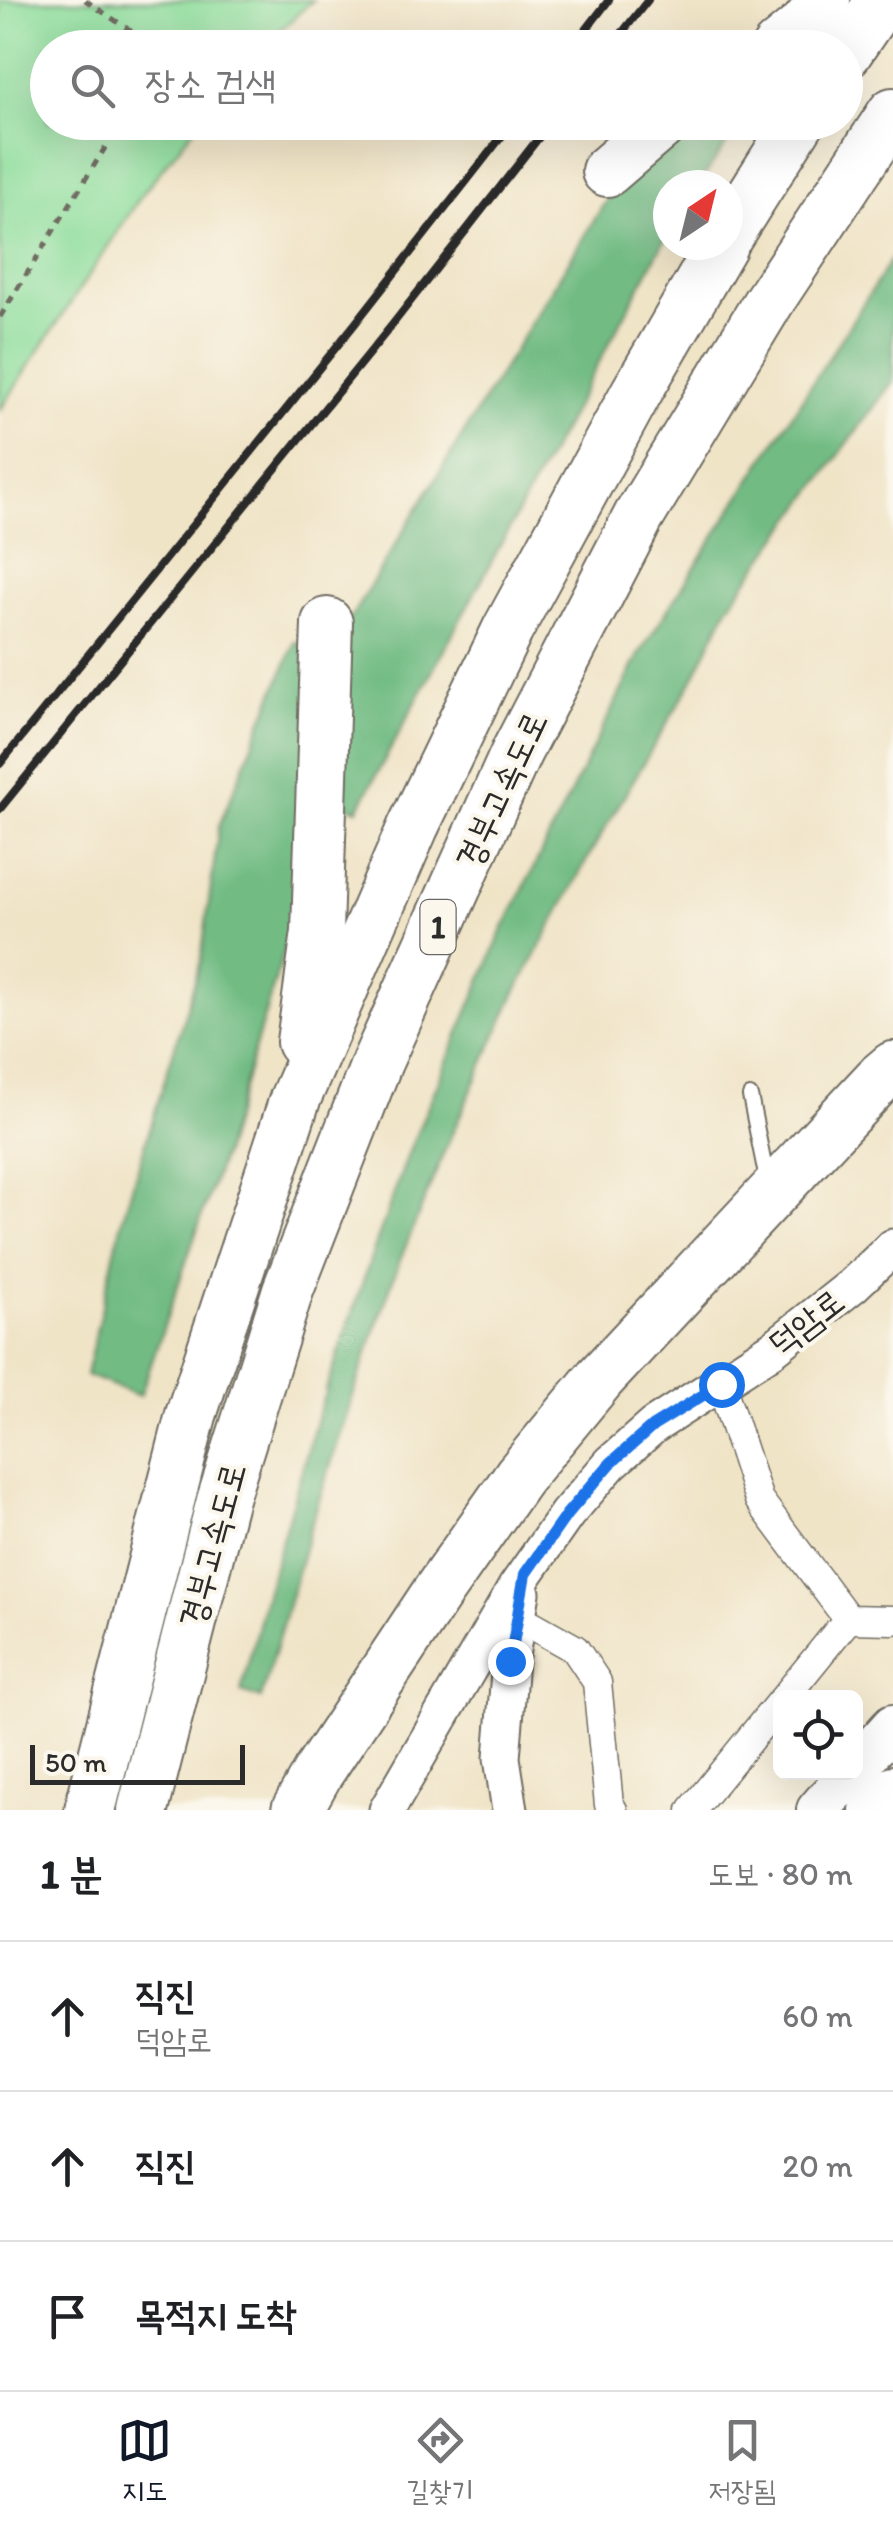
<!DOCTYPE html>
<html lang="ko">
<head>
<meta charset="utf-8">
<style>
	:root { --surface:#fff; --page:#f2f2f2; --text:#202124; --muted:#757577; --line:#e0e0e0; --accent:#111827 }
	body { margin:0; font-family:Itim,"Poor Story",sans-serif; background:var(--page); color:var(--text) }
	.controls { position:absolute; right:30px; bottom:30px; display:grid; overflow:hidden; border-radius:15px; box-shadow:0 10px 40px #0002 }
	.controls button { width:90px; height:90px; display:grid; place-items:center; padding:0; border:0; border-bottom:2px solid var(--line); background:var(--surface); color:var(--text); font:50px sans-serif }
	.compass { position:absolute; left:653px; top:170px; width:90px; height:90px; border-radius:50%; background:var(--surface); box-shadow:0 10px 40px #0002; rotate:35deg }
	.scale { position:absolute; left:30px; bottom:25px; width:215px; box-sizing:border-box; padding-left:10px; border:5px solid #2b2b2b; border-top:0; font-size:28px; line-height:35px; white-space:nowrap; color:#2b2b2b; -webkit-text-stroke:8px #fbf7ec; paint-order:stroke }
	.stop { position:absolute; width:30px; height:30px; margin:-22px; border:8px solid #1a73e8; border-radius:50%; background:#fff }
	.stop.end { background:#1a73e8; border-color:#fff; box-shadow:0 2px 10px #0008 }
	.list { margin:0; padding:0; list-style:none }
	h2 { display:flex; justify-content:space-between; align-items:center; height:130px; margin:0; padding:0 40px; font-size:42px }
	h2 small { font-size:32px; font-weight:400; color:var(--muted) }
	.list li { display:grid; grid-template-columns:65px 1fr auto; gap:30px; align-items:center; box-sizing:border-box; height:150px; padding:0 40px; border-top:2px solid var(--line) }
	.list b { display:block; font-size:38px; white-space:nowrap }
	.list p { margin:0; font-size:32px; white-space:nowrap; color:var(--muted) }
	.list em { font-size:32px; font-style:normal; color:var(--muted) }
	.icon { flex:none; width:55px; height:55px; fill:none; stroke:currentColor; stroke-width:2; stroke-linecap:round; stroke-linejoin:round }
	.map { position:relative; flex:none; width:893px; height:1810px; overflow:hidden }
	.search { position:absolute; background:var(--surface); box-shadow:0 10px 40px #0002; left:30px; right:30px; top:30px; height:110px; display:flex; align-items:center; gap:25px; box-sizing:border-box; padding:0 35px; border-radius:55px; color:var(--muted); font-size:38px }
	.sheet { height:580px; background:var(--surface) }
	nav { display:flex; justify-content:space-around; align-items:center; box-sizing:border-box; height:140px; border-top:2px solid var(--line); background:var(--surface); font-size:28px; color:var(--muted) }
	nav a { display:grid; justify-items:center; gap:5px }
	nav .on { color:var(--accent) }
	.map>svg:first-child { display:block }
	.green { fill:#8ddd9c; stroke:#5c8464; stroke-width:2.5 }
	.forest { fill:#72bc84; stroke:#4e7458; stroke-width:2.5 }
	.lines { fill:none; stroke-linecap:round; stroke-linejoin:round }
	.service-casing { stroke:#706c62; stroke-width:18 }
	.minor-casing { stroke:#706c62; stroke-width:31 }
	.tertiary-casing { stroke:#706c62; stroke-width:39 }
	.primary-casing { stroke:#706c62; stroke-width:46 }
	.motorway-casing { stroke:#706c62; stroke-width:54 }
	.path { stroke:#706c62; stroke-width:5; stroke-dasharray:8 8; stroke-linecap:butt }
	.service { stroke:#fff; stroke-width:14 }
	.minor { stroke:#fff; stroke-width:28 }
	.tertiary { stroke:#fff; stroke-width:35 }
	.primary { stroke:#fff; stroke-width:42 }
	.motorway { stroke:#fff; stroke-width:50 }
	.rail { stroke:#2b2b2b; stroke-width:8 }
	.route { stroke:#1a73e8; stroke-width:12 }
	.labels { text-anchor:middle; stroke-width:8; stroke-linejoin:round; paint-order:stroke }
	.shield { fill:#fbf7ec; stroke:#696865; stroke-width:2.5 }
	.shield-label { font-size:32px; font-weight:bold; fill:#2b2b2b }
	.street-label { font-size:35px; fill:#2b2b2b; stroke:#fbf7ec }
</style>
</head>
<body>
<div class="map">
<svg width="893" height="1810" viewBox="0 0 893 1810">
	<rect width="100%" height="100%" fill="#fbf7ec"/>
	<filter id="ink" filterUnits="userSpaceOnUse"><feTurbulence type="fractalNoise" baseFrequency=".01" numOctaves="2"/><feDisplacementMap in="SourceGraphic" scale="20" xChannelSelector="R" yChannelSelector="G"/><feConvolveMatrix kernelMatrix="1 2 1 2 8 2 1 2 1" color-interpolation-filters="sRGB"/></filter>
	<filter id="wash" filterUnits="userSpaceOnUse"><feTurbulence type="fractalNoise" baseFrequency=".0048" numOctaves="4" result="noise"/><feDisplacementMap in="SourceGraphic" scale="40" xChannelSelector="R" yChannelSelector="G"/><feGaussianBlur stdDeviation="2.25" result="paint"/><feColorMatrix in="noise" values="0 0 0 0 0 0 0 0 0 0 0 0 0 0 0 0 0 1.4 0 .05"/><feComposite in="paint" operator="in"/></filter>
	<g filter="url(#wash)">
		<rect width="100%" height="100%" fill="#f0e4c7"/>
		<!-- green -->
		<polygon class="green" points="0,0 313,0 262,47 48,48 48,122 198,123 143,193 0,410"/>
		<!-- forest -->
		<g class="forest">
			<polygon points="695,123 741,123 698,185 668,185 668,234 358,809 340,805 342,632 618,181 679,132"/>
			<polygon points="893,257 893,381 728,607 692,681 591,852 513,998 446,1147 398,1265 362,1368 309,1531 261,1699 241,1692 265,1597 321,1405 373,1252 410,1149 500,936 640,653"/>
			<polygon points="295,642 313,648 295,914 223,1154 140,1396 86,1375 123,1217 201,961 219,826"/>
		</g>
	</g>
	<g filter="url(#ink)">
		<g class="lines">
			<!-- service casing -->
			<g class="service-casing">
				<polyline id="service" points="750,1096 767,1180"/>
			</g>
			<!-- minor casing -->
			<g class="minor-casing">
				<g id="minor">
					<polyline points="721,1384 759,1500 848,1619 893,1620"/>
					<polyline points="518,1617 575,1649 597,1682 609,1805 613,1810"/>
					<polyline points="784,1698 848,1619"/>
					<polyline points="692,1810 780,1702"/>
				</g>
			</g>
			<!-- tertiary casing -->
			<g class="tertiary-casing">
				<g id="tertiary">
					<polyline points="387,1810 516,1587 567,1514 611,1463 653,1426 774,1348 853,1285 893,1247"/>
					<polyline points="510,1810 502,1758 510,1661 522,1593"/>
				</g>
			</g>
			<!-- primary casing -->
			<g class="primary-casing">
				<g id="primary">
					<polyline points="856,1767 893,1726"/>
					<polyline points="818,1810 851,1772"/>
					<polyline points="871,1810 893,1787"/>
				</g>
			</g>
			<!-- motorway casing -->
			<g class="motorway-casing">
				<g id="motorway">
					<polyline points="777,48 805,25 825,0"/>
					<polyline points="846,53 882,0"/>
					<polyline points="607,171 664,122"/>
					<polyline points="728,234 799,122"/>
					<polyline points="302,1042 317,932 327,623"/>
					<polyline points="90,1810 191,1415 295,1099 413,827 508,629 636,393 722,245"/>
					<polyline points="143,1810 222,1501 288,1290 377,1062 517,751 639,516 769,301 893,113"/>
					<polyline points="297,1810 317,1774 439,1590 519,1476 600,1378 880,1078 893,1067"/>
				</g>
			</g>
			<!-- path -->
			<g class="path">
				<polyline points="85,0 156,48"/>
				<polyline points="0,317 121,122"/>
			</g>
			<!-- service -->
			<use href="#service" class="service"/>
			<!-- minor -->
			<use href="#minor" class="minor"/>
			<!-- tertiary -->
			<use href="#tertiary" class="tertiary"/>
			<!-- primary -->
			<use href="#primary" class="primary"/>
			<!-- motorway -->
			<use href="#motorway" class="motorway"/>
			<!-- rail -->
			<g class="rail">
				<polyline points="572,48 609,0"/>
				<polyline points="610,48 648,0"/>
				<polyline points="0,764 354,325 513,122"/>
				<polyline points="0,809 392,325 551,122"/>
			</g>
		</g>
	</g>
	<g class="lines" filter="url(#ink)">
		<!-- route -->
		<polyline class="route" points="510,1661 525,1574 567,1514 611,1463 653,1426 721,1384"/>
	</g>
	<g class="labels">
		<!-- shield labels -->
		<rect class="shield" x="420.5" y="900" width="35" height="54" rx="8"/>
		<g class="shield-label">
			<text x="438" y="938">1</text>
		</g>
		<!-- street labels -->
		<g class="street-label">
			<text transform="translate(501 790) rotate(-65)" y="12">경부고속도로</text>
			<text transform="translate(806 1322) rotate(-38)" y="12">덕암로</text>
			<text transform="translate(212 1545) rotate(-75)" y="12">경부고속도로</text>
		</g>
	</g>
</svg>
<div class="controls">
<button><svg class="icon" aria-label="locate" viewBox="0 0 24 24"><circle cx="12" cy="12" r="6"/><path d="M12 2v4M12 18v4M2 12h4M18 12h4"/></svg></button>
</div>
<svg class="compass" viewBox="-18 -18 36 36"><path d="M0-13l5 13h-10z" fill="#e53935"/><path d="M0 13l5-13h-10z" fill="#757577"/></svg>
<div class="scale">50 m</div>
<div class="stop" style="left:721px;top:1384px"></div>
<div class="stop end" style="left:510px;top:1661px"></div>
<div class="search"><svg class="icon" aria-label="search" viewBox="0 0 24 24"><circle cx="10" cy="10" r="6"/><path d="M15 15l6 6"/></svg>장소 검색</div>
</div>
<section class="sheet">
<h2>1 분<small>도보 · 80 m</small></h2>
<ul class="list">
<li><svg class="icon" aria-label="ahead" viewBox="0 0 24 24"><path d="M12 20V5M6 11l6-6 6 6"/></svg><div><b>직진</b><p>덕암로</p></div><em>60 m</em></li>
<li><svg class="icon" aria-label="ahead" viewBox="0 0 24 24"><path d="M12 20V5M6 11l6-6 6 6"/></svg><div><b>직진</b></div><em>20 m</em></li>
<li><svg class="icon" aria-label="arrive" viewBox="0 0 24 24"><path d="M6 21V4h12l-3 4 3 4H6"/></svg><div><b>목적지 도착</b></div></li>
</ul>
</section>
<nav>
<a class="on"><svg class="icon" aria-label="map" viewBox="0 0 24 24"><path d="M3 6l6-2 6 2 6-2v14l-6 2-6-2-6 2zM9 4v14M15 6v14"/></svg>지도</a>
<a><svg class="icon" aria-label="directions" viewBox="0 0 24 24"><path d="M12 3l9 9-9 9-9-9zM9 14v-3h6M13 9l2 2-2 2"/></svg>길찾기</a>
<a><svg class="icon" aria-label="saved" viewBox="0 0 24 24"><path d="M7 4h10v16l-5-4-5 4z"/></svg>저장됨</a>
</nav>
</body>
</html>
